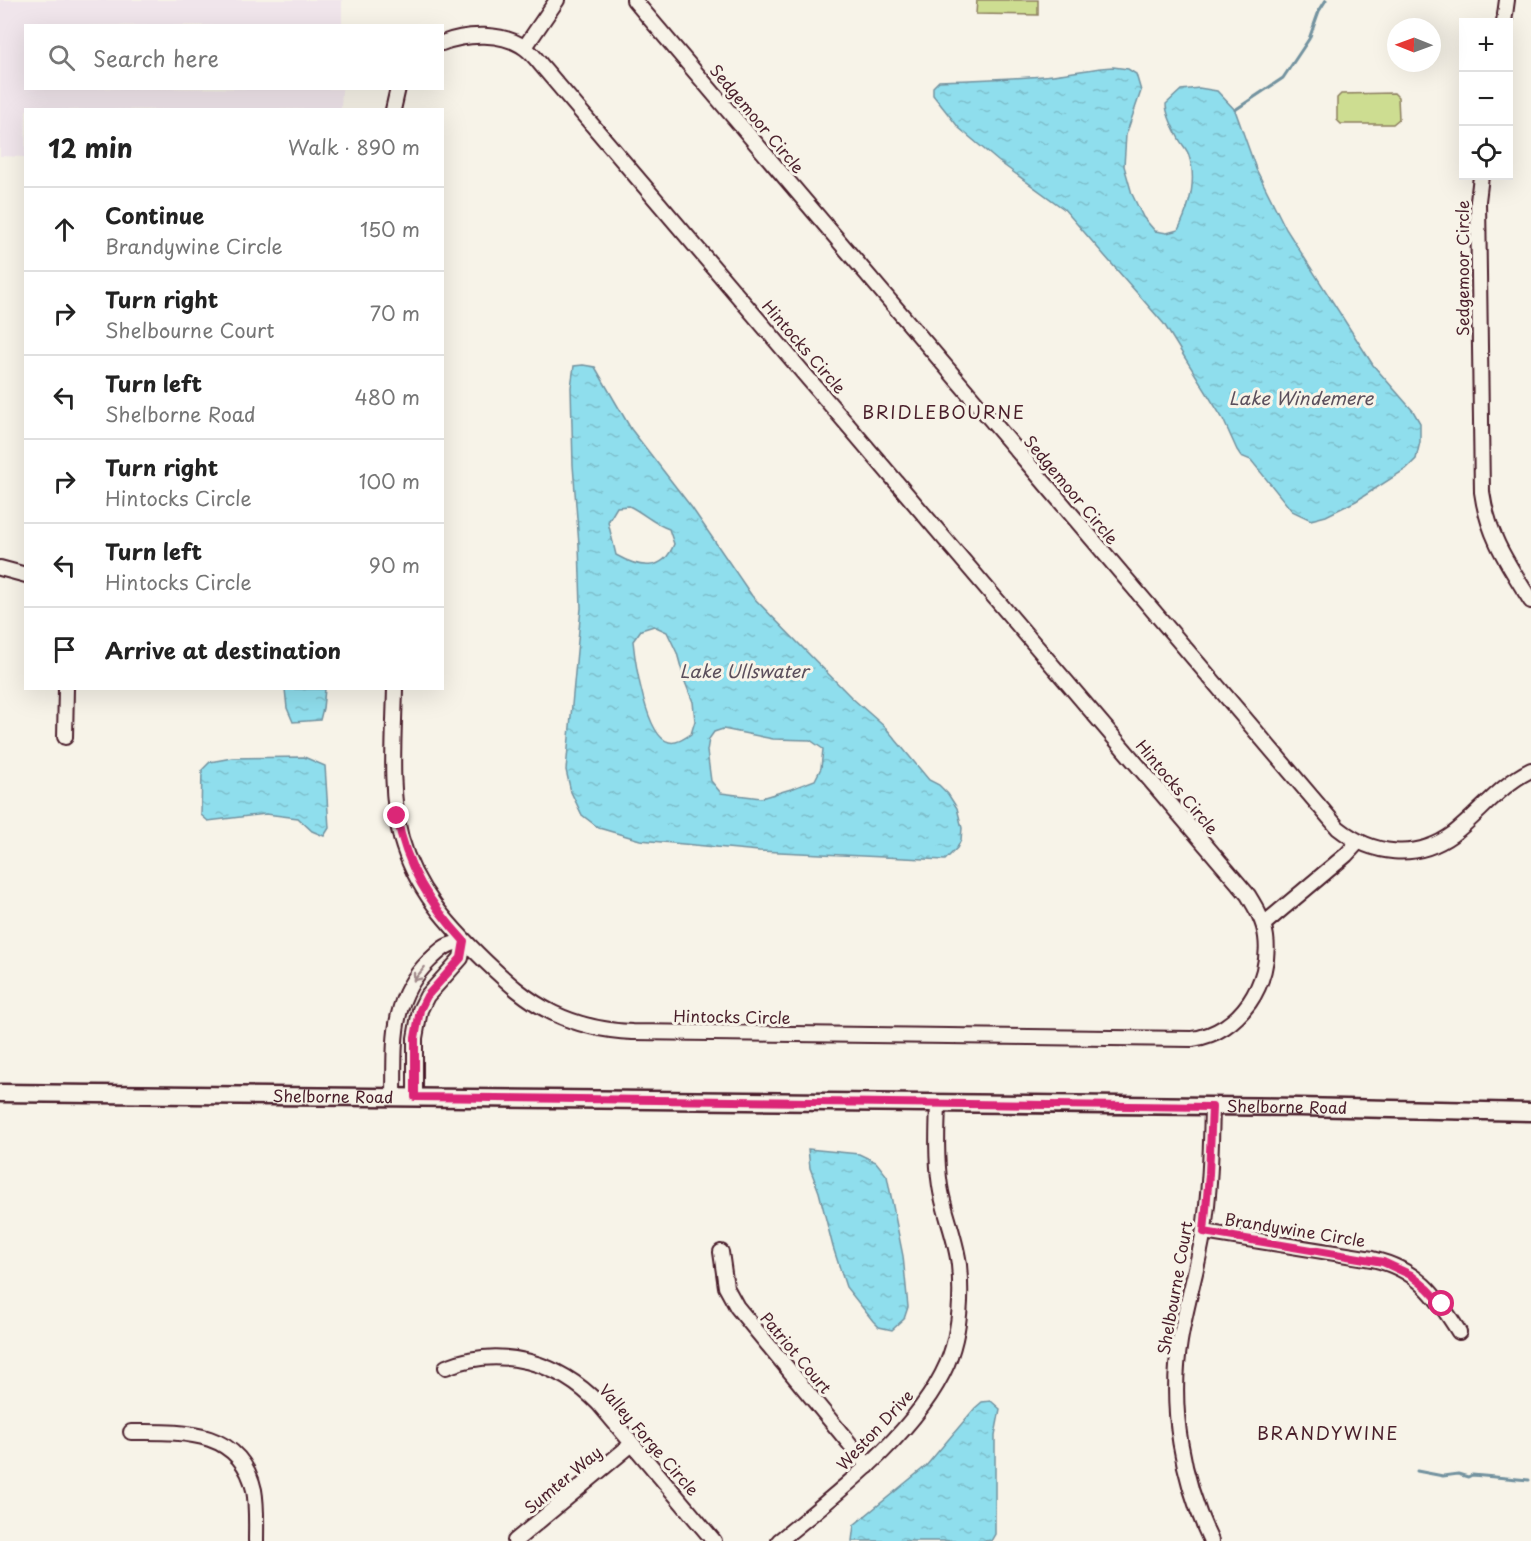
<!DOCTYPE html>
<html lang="en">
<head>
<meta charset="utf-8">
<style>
	:root { --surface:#fff; --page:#f2f2f2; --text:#222; --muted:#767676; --line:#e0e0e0 }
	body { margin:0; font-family:"Playpen Sans",sans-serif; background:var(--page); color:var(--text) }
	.controls { position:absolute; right:18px; top:18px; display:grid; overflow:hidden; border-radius:0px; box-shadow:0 6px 24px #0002 }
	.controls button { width:54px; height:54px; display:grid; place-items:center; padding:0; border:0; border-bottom:2px solid var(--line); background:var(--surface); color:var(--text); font:30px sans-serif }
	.compass { position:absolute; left:1387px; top:18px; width:54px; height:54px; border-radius:50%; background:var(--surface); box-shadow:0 6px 24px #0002; rotate:271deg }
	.stop { position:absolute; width:18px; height:18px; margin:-14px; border:4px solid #db2777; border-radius:50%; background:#fff }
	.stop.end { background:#db2777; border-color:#fff; box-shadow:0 2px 6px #0008 }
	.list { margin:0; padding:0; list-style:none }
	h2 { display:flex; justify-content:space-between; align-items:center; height:78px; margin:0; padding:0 24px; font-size:26px }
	h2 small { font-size:20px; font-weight:400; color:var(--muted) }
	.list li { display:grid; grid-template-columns:39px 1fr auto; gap:18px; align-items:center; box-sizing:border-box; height:84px; padding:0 24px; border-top:2px solid var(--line) }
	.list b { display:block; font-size:22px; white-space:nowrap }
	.list p { margin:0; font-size:20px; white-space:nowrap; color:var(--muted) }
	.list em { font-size:20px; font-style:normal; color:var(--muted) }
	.icon { flex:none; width:33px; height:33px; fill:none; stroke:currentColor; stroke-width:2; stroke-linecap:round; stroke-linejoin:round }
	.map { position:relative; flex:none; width:1531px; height:1541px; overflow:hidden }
	.search { position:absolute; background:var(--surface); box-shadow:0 6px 24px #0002; left:24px; top:24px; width:420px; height:66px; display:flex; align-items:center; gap:15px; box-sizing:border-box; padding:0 21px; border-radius:0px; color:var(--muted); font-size:22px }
	.panel { position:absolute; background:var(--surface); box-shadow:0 6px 24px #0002; left:24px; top:108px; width:420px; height:582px; border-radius:0px }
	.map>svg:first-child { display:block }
	.built { fill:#f0e5eb }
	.pitch { fill:#cddd91; stroke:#8c7e5e; stroke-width:1.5 }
	.water { fill:url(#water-ripples); stroke:#73929f; stroke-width:1.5; fill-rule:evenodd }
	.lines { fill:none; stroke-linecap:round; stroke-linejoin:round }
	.stream { stroke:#73929f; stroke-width:3 }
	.minor-casing { stroke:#4a1f2b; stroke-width:18 }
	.tertiary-casing { stroke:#4a1f2b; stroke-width:21 }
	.minor { stroke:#f7f3e8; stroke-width:14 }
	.tertiary { stroke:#f7f3e8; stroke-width:16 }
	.oneway { stroke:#a0898a }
	.route { stroke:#db2777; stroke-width:8 }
	.labels { text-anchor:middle; stroke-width:6; stroke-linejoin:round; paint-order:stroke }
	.street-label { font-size:16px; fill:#4a1f2b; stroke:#f7f3e8 }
	.water-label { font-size:18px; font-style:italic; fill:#5b4f5c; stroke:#f7f3e8 }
	.neighbourhood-label { font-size:18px; letter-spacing:1.5px; fill:#4a1f2b; stroke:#f7f3e8 }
</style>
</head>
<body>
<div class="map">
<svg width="1531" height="1541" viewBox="0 0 1531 1541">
	<defs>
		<pattern id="water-ripples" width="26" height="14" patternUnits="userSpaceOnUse" patternTransform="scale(1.5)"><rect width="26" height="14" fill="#8fdeed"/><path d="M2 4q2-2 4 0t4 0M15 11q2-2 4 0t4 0" fill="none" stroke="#7dbecb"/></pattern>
	</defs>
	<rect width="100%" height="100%" fill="#f7f3e8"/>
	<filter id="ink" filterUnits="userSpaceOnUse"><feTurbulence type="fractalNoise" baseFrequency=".0167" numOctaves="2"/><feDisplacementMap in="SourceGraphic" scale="12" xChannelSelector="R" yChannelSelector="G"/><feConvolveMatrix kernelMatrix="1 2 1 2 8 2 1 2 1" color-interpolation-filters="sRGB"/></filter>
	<g filter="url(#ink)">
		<!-- built -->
		<polygon class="built" points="0,0 342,0 342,25 26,26 26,88 342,89 341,109 26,110 25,157 0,156"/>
		<!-- pitch -->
		<g class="pitch">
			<polygon points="977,0 1038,0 1038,15 976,14"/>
			<polygon points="1394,93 1398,97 1399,119 1393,124 1341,124 1337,120 1337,98 1341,94"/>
		</g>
		<!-- water -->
		<g class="water">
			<path d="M 1113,67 L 1128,69 L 1136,74 L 1141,91 L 1126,135 L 1124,166 L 1132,194 L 1143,217 L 1155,231 L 1167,233 L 1178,230 C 1189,208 1197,180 1189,156 C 1188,150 1182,145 1179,139 C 1174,129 1166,115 1166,104 L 1181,90 L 1199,88 L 1217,91 L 1235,110 L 1256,169 L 1286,229 L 1373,365 L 1413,411 L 1420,423 L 1420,442 L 1416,459 L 1406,469 L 1356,501 L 1326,516 L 1311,520 L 1292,511 L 1251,460 L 1241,456 L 1237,450 L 1223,419 L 1164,324 L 1064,209 L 998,161 L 959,128 L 933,95 L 933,87 L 939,81 C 977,80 1015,79 1053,75 C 1073,73 1093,68 1113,67 Z"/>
			<path d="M 583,365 L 595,367 L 631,429 L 692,508 L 752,596 L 852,698 L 886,728 L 929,780 L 939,785 L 948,794 L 957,808 L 962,828 L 961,840 L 957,848 L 945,860 L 759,851 L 640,840 L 599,828 L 582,815 L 571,792 L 566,770 L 581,608 L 579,545 L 573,465 L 571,387 L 574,366 ZM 629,506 C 644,513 653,524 669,529 L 674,544 C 663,573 639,568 616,555 L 608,522 L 617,507 ZM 654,626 L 667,632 L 677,653 L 685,682 L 693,702 L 695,721 L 691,734 C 685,738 677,744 669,742 C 646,737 635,661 633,641 L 641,630 ZM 723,729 L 773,739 L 810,740 L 823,749 L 821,768 L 815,780 L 791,789 L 761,798 L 721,793 L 711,781 L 707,751 L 709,739 L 714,732 Z"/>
			<polygon points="285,689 325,689 323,708 320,720 293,722 287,708"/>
			<polygon points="304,757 325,766 329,828 324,836 312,831 298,818 266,814 208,821 201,815 202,770 210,762 232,758"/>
			<polygon points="808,1149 859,1154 876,1162 887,1176 903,1256 908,1307 904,1319 892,1330 879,1327 873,1321 846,1287 833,1247 819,1192 810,1168"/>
			<polygon points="991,1401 1000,1409 995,1435 995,1534 991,1541 852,1541 854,1525 926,1466 975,1408 982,1402"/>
		</g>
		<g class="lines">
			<!-- stream -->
			<g class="stream">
				<polyline points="1235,110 1283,78 1309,39 1319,11 1326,0"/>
				<polyline points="1417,1471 1443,1476 1458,1474 1468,1477 1472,1475 1529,1480"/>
			</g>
			<!-- minor casing -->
			<g class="minor-casing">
				<g id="minor">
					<path d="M 634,0 L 1338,828 C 1372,855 1416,861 1453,834 C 1479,814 1500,785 1531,770"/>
					<polyline points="1504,22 1507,0"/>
					<polyline points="525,47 557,0"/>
					<polyline points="393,110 398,88"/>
					<path d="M 1481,176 L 1478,201 L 1482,492 C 1488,536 1508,564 1531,601"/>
					<polyline points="0,568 26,575"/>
					<path d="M 395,688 C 394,736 389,792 401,838 C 415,889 448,925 485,961 C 506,981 526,1000 553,1013 C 578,1025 605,1031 632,1032 L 1192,1039 C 1240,1033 1272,982 1266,937 C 1264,921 1256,908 1248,895 L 542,66 C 537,60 532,53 525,48 C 503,32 467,33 442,43"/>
					<polyline points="65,737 66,688"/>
					<polyline points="1264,924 1346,855 1358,842"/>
					<path d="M 394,1097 C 395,1045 389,1001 429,961 C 443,948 444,945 464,941"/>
					<polyline points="415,1097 415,1038 420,1010 427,996 461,958 464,941"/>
					<path d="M 1204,1232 L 1372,1259 C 1417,1269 1436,1295 1459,1332"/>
					<polyline points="721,1252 726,1287 737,1307 868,1466"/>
					<path d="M 446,1367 C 501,1345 559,1362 599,1404 L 714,1541"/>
					<path d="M 131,1432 C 180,1432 240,1428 254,1490 C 257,1506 256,1524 256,1541"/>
					<polyline points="515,1541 632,1444"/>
					<path d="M 779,1541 C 836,1494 917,1433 947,1364 C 960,1333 962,1298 959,1265 C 956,1238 944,1213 940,1186 C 936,1159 937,1131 938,1104"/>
					<path d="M 1211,1541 C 1182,1480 1169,1408 1180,1341 C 1186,1305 1197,1270 1203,1235 C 1210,1193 1211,1149 1212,1107"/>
				</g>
			</g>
			<!-- tertiary casing -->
			<g class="tertiary-casing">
				<g id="tertiary">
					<path id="s1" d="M 0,1093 L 1299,1107 L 1531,1112"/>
				</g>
			</g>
			<!-- minor -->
			<use href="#minor" class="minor"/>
			<!-- tertiary -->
			<use href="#tertiary" class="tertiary"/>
		</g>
		<!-- one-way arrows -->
		<defs><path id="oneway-shaft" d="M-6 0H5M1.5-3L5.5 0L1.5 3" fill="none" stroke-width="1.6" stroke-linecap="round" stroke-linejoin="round" transform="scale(1.5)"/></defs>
		<use class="oneway" href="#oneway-shaft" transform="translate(419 974) rotate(129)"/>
	</g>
	<g class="lines" filter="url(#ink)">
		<!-- route -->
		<path class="route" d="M 397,816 C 406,867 430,904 464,941 L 461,958 L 427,996 L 420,1010 L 415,1038 L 415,1097 L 1212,1107 L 1209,1174 L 1204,1232 L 1383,1262 L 1411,1275 L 1428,1289 L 1442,1304"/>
	</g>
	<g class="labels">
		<!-- street labels -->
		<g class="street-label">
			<text transform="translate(757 119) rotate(50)" y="6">Sedgemoor Circle</text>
			<text transform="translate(1463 268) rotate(-90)" y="6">Sedgemoor Circle</text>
			<text transform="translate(804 347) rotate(49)" y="6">Hintocks Circle</text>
			<text transform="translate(1071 490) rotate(50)" y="6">Sedgemoor Circle</text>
			<text transform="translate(1177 787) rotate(50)" y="6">Hintocks Circle</text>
			<text transform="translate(732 1017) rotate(1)" y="6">Hintocks Circle</text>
			<text dy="6" stroke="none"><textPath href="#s1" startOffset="333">Shelborne Road</textPath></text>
			<text dy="6" stroke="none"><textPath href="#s1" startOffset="1287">Shelborne Road</textPath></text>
			<text transform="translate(1295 1230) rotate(9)" y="6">Brandywine Circle</text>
			<text transform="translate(1175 1288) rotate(-80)" y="6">Shelbourne Court</text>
			<text transform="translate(796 1353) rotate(50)" y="6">Patriot Court</text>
			<text transform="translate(875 1430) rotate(-47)" y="6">Weston Drive</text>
			<text transform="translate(649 1440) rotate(49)" y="6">Valley Forge Circle</text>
			<text transform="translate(563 1480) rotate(-40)" y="6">Sumter Way</text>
		</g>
		<!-- water labels -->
		<g class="water-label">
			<text x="1301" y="405">Lake Windemere</text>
			<text x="744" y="678">Lake Ullswater</text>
		</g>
		<!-- neighbourhood labels -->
		<g class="neighbourhood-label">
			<text x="944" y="419">BRIDLEBOURNE</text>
			<text x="1328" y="1440">BRANDYWINE</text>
		</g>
	</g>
</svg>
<div class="controls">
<button>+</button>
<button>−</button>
<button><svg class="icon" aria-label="locate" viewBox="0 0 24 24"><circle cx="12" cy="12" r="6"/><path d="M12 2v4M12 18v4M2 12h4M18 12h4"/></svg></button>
</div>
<svg class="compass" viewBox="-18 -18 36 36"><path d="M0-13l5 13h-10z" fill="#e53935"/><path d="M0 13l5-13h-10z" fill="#767676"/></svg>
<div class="stop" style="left:1442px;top:1304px"></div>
<div class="stop end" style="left:397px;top:816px"></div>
<div class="search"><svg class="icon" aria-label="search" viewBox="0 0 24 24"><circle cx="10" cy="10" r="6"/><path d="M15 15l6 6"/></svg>Search here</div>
<section class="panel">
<h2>12 min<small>Walk · 890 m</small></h2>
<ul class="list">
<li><svg class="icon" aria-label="ahead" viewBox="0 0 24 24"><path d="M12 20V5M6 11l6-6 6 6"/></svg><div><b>Continue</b><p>Brandywine Circle</p></div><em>150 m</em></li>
<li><svg class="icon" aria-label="right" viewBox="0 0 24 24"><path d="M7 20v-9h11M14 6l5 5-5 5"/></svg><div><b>Turn right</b><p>Shelbourne Court</p></div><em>70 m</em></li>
<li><svg class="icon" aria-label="left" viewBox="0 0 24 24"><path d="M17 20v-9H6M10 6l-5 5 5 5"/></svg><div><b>Turn left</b><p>Shelborne Road</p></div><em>480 m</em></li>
<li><svg class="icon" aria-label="right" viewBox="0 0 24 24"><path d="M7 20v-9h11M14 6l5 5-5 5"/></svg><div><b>Turn right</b><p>Hintocks Circle</p></div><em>100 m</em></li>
<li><svg class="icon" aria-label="left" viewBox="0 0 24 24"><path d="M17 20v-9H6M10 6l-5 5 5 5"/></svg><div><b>Turn left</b><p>Hintocks Circle</p></div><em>90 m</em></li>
<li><svg class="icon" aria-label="arrive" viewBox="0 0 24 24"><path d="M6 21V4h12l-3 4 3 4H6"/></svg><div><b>Arrive at destination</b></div></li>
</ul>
</section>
</div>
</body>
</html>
